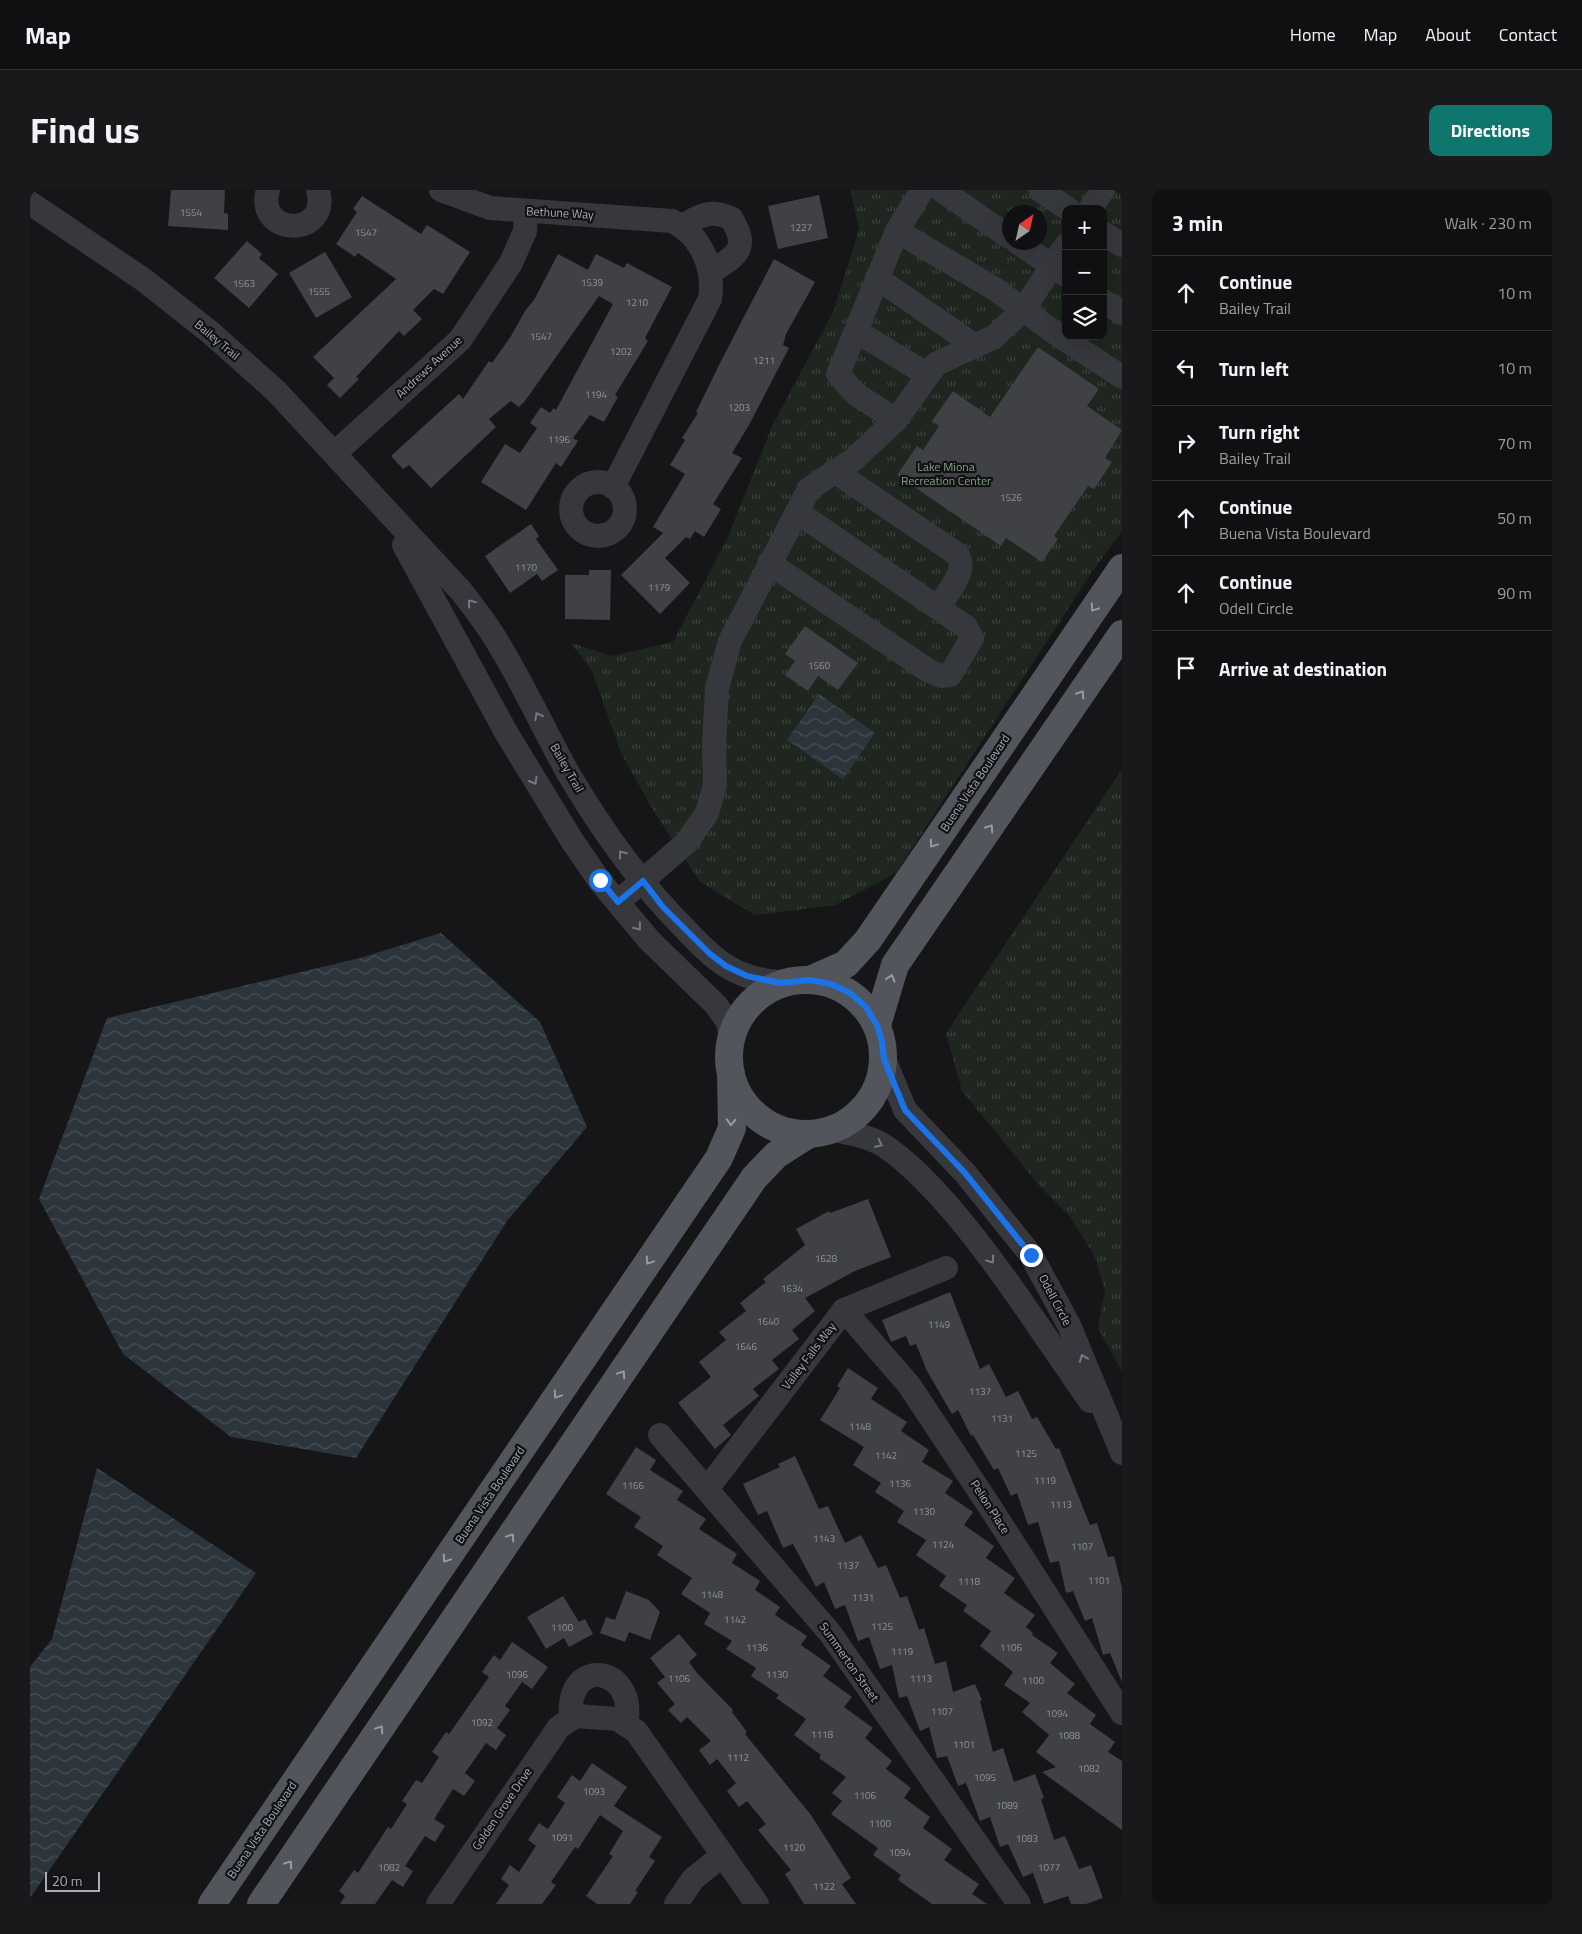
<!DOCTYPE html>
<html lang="en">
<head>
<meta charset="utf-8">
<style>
	:root { --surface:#101012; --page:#19191b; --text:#f1f3f6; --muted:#9c9d9f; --line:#303032; --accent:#0f766e }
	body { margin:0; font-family:"Titillium Web",sans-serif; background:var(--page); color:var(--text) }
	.controls { position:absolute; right:15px; top:15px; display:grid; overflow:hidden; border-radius:10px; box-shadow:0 5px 20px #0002 }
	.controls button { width:45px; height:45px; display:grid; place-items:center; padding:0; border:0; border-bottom:1px solid var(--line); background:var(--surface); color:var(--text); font:25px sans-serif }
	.compass { position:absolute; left:972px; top:15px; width:45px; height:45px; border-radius:50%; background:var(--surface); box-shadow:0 5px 20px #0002; rotate:34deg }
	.scale { position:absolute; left:15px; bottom:12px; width:55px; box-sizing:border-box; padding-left:5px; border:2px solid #a8adb8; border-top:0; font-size:14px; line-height:18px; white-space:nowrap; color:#a8adb8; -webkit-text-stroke:4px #111113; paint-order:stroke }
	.stop { position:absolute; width:15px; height:15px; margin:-11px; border:4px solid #1a73e8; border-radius:50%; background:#fff }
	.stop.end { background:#1a73e8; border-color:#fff; box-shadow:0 1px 5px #0008 }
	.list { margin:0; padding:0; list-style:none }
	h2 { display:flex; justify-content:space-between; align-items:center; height:65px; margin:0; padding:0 20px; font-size:21px }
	h2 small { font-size:16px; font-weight:400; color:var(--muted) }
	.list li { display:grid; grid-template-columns:32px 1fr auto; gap:15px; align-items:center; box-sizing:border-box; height:75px; padding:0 20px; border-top:1px solid var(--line) }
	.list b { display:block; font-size:19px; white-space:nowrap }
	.list p { margin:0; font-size:16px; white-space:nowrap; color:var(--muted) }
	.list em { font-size:16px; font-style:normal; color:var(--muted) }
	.icon { flex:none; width:28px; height:28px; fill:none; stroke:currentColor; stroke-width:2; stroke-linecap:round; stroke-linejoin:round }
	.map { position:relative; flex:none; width:1092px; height:1714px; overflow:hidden; border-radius:10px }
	header { display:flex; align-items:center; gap:30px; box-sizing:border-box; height:70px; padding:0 25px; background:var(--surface); border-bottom:1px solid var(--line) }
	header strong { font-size:24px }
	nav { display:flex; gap:28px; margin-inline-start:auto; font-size:18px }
	.intro { display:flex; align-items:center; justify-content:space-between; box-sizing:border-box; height:120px; padding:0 30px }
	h1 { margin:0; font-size:35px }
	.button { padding:12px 22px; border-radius:10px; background:var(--accent); color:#fff; font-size:18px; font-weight:700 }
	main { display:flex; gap:30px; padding:0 30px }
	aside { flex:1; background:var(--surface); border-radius:10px; box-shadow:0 5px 20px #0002 }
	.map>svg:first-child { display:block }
	.grass { fill:url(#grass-tufts); fill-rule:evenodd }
	.water { fill:url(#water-waves) }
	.building { fill:#404145 }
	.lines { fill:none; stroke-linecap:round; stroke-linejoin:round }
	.minor { stroke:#37383d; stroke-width:24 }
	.major { stroke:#53555c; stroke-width:28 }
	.oneway { stroke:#757881 }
	.oneway2 { stroke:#979ba6 }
	.route { stroke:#1a73e8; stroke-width:6 }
	.labels { text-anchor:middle; stroke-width:4.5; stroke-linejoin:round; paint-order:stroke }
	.number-label { font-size:10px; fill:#8e929b }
	.street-label { font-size:12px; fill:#a8adb8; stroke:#111113 }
	.park-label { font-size:12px; fill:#7fa381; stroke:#111113 }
</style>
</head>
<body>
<header>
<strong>Map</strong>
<nav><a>Home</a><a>Map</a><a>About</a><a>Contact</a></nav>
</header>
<div class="intro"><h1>Find us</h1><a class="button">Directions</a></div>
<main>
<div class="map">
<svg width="1092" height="1714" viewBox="0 0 1092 1714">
	<defs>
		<pattern id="grass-tufts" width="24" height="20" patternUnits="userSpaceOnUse" patternTransform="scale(1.25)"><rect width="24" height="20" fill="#1e261f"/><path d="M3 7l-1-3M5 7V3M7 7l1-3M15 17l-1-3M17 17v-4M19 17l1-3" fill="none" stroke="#3c433d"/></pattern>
		<pattern id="water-waves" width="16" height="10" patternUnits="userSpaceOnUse" patternTransform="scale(1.25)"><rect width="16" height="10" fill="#2c353c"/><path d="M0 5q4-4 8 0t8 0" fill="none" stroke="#485056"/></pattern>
	</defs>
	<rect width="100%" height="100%" fill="#161618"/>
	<!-- grass -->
	<g class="grass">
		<path d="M 820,0 L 1092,0 L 1092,341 L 1062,382 L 866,683 L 805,715 L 725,725 L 670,692 L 623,620 L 591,563 L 562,481 L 541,453 L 582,466 L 643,452 L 697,349 L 743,234 L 804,120 L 829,39 ZM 1036,19 L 1073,19 L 1073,146 L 1036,146 ZM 979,22 L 1009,22 L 1009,52 L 979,52 Z"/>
		<polygon points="1092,579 1092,1181 1068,1138 1075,1100 1064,1065 1040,1027 1009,995 932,901 916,843"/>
	</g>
	<!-- water -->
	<g class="water">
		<polygon points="789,504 845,543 813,589 757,550"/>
		<polygon points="411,743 510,832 557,937 477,1031 326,1268 201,1247 93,1164 9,1009 77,828 330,768"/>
		<polygon points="67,1278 226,1383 0,1708 0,1477 22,1449"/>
	</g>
	<!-- building -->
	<g class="building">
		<polygon points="141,0 195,0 194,23 198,24 198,40 138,36"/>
		<polygon points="789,5 798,48 748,59 738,16"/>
		<polygon points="332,6 391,44 397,35 440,62 413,104 404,99 383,120 392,129 374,146 369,141 326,187 329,189 310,208 297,195 304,188 283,167 366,89 328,63 325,67 306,54 327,22 323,19"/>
		<polygon points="217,51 232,64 229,68 248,84 219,118 184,88"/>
		<polygon points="295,62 322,107 286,128 259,83"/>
		<polygon points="528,64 558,80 566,64 594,78 597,73 642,97 615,148 618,151 585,205 588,207 574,232 560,225 543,248 548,251 531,277 526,273 496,320 451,292 475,254 490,263 507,238 500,233 511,217 520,223 524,218 526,220 583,114 569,106 495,211 489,217 481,211 459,229 466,237 401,298 379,275 373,279 361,266 429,204 433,209 459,171 462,173 481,146 495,121 504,110"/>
		<polygon points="744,69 785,92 756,144 753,155 759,158 719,235 702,263 712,268 683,314 691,319 674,347 665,341 660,349 656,347 635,368 660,393 630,424 591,385 633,343 623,337 655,284 640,275 655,250 652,248 668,223 666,222 692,169"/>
		<polygon points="1008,157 1069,199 1057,216 1092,240 1075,268 1082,272 1064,299 1058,296 1024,346 1028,349 1012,372 976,348 971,356 867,285 887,256 893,260 909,236 902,231 923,201 960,227"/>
		<polygon points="501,334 509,346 506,349 528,380 512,391 507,384 480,403 455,366"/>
		<polygon points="559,380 581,380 580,430 535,429 535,385 559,385"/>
		<polygon points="775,436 828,473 808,500 788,486 778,501 755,485 765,471 755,464"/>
		<polygon points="838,1009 861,1067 825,1081 775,1108 785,1121 762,1140 769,1149 742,1170 749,1179 723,1199 729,1206 693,1235 701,1245 685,1259 648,1213 681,1187 669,1172 696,1150 689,1142 716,1121 710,1113 736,1092 733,1089 775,1055 766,1039 799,1021 800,1023"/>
		<polygon points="920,1102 950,1179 959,1174 976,1207 988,1201 1002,1229 1007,1227 1026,1259 1029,1258 1060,1335 1067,1333 1078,1367 1084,1366 1092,1398 1092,1492 1080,1463 1073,1465 1062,1428 1055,1431 1043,1401 1036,1403 1029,1371 1020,1373 1008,1332 998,1335 987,1303 981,1306 968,1278 964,1280 943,1245 941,1246 928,1220 922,1224 897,1181 886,1154 880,1156 876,1146 861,1152 852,1130"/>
		<polygon points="818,1178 848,1198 841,1209 877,1232 871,1241 899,1260 892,1272 923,1291 915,1303 943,1322 934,1335 964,1356 956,1368 985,1388 974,1403 1005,1425 996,1437 1003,1443 1002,1445 1028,1463 1020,1473 1045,1494 1037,1503 1066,1525 1060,1534 1085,1552 1078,1562 1092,1571 1092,1640 1012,1582 1026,1577 1006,1562 1019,1545 992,1522 1000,1513 974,1495 983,1482 950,1456 961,1441 933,1421 937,1415 909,1396 916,1386 886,1365 896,1350 867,1332 874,1321 845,1302 851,1293 823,1275 834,1257 790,1230 810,1198 807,1196"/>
		<polygon points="606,1257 626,1270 620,1280 653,1301 647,1310 676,1329 669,1339 707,1364 702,1373 730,1391 725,1400 750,1417 745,1425 777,1446 771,1455 801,1476 793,1486 822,1507 814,1517 843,1538 835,1548 862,1571 856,1579 881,1598 874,1608 900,1627 893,1638 922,1659 914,1670 949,1694 942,1704 957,1714 902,1714 868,1690 871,1685 843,1665 848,1658 801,1624 812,1611 802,1603 816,1587 789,1568 791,1565 764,1545 776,1529 746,1508 749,1505 721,1486 726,1478 696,1459 702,1451 674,1434 680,1423 651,1404 662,1388 627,1365 633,1356 604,1337 611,1327 576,1304"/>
		<polygon points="765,1266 789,1319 798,1316 815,1353 831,1345 848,1378 856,1375 870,1408 877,1406 889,1440 894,1438 905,1474 916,1471 923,1502 945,1494 952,1510 950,1511 963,1562 973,1558 984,1592 1005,1584 1014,1608 1011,1609 1024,1650 1035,1646 1049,1679 1061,1675 1073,1708 1056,1714 1041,1714 1038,1706 1014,1714 1003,1683 993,1687 978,1654 970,1657 960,1627 950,1631 936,1593 928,1596 917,1566 907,1568 899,1537 890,1541 877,1506 869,1508 862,1475 850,1479 839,1447 828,1451 815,1415 805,1419 794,1392 786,1397 763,1354 753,1358 737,1321 728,1325 713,1294 750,1277 748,1274"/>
		<polygon points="596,1401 619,1410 630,1422 620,1450 599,1442 595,1452 570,1443 576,1427 585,1430"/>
		<polygon points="533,1406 549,1432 555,1429 563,1444 539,1457 534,1448 516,1459 497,1427"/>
		<polygon points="649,1444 667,1465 659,1472 667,1483 703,1520 702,1522 717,1542 715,1544 781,1625 821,1688 812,1694 826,1714 774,1714 755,1684 761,1680 728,1640 736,1634 717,1611 709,1617 697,1601 706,1593 687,1569 680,1575 669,1560 681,1551 657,1527 651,1533 638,1520 645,1514 627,1493 635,1487 620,1468"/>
		<polygon points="482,1452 518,1477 502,1499 492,1492 475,1516 480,1520 467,1538 476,1545 466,1560 456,1553 435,1583 445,1591 434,1606 423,1599 404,1629 415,1636 405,1652 395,1646 375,1676 383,1681 373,1697 362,1690 345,1714 310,1714 315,1706 309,1701 324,1680 328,1683 358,1637 361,1639 377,1614 372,1611 386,1590 392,1593 409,1567 402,1562 416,1542 419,1544 459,1487 452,1482 464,1465 470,1470"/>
		<polygon points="562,1573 597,1597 584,1616 632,1647 619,1667 625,1671 605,1701 608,1702 600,1714 567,1714 556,1706 583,1666 579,1664 593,1641 570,1625 548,1659 545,1657 521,1692 526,1695 512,1714 466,1714 479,1695 471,1689 480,1675 489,1682 506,1656 498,1650 509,1633 518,1639 535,1613 527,1607 542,1585 550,1591"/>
	</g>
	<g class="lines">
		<!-- minor -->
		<g class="minor">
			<path d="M 238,0 C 224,46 301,49 288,0"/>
			<path d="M 411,0 L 460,18 L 642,31 C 671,45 685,78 680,109 L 583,297"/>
			<polyline points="911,0 979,47"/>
			<polyline points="1010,0 1038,19"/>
			<path d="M 0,13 L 114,90 L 181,143 L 246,201 L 431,401 C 444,418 457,434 468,453 C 494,495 514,540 538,583 C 571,639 610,694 656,740 C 668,752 680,766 695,775 C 714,788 741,794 764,791"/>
			<polyline points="1060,19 1073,0"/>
			<path d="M 652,36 C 672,25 679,19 701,28 C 720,59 707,65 681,82"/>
			<polyline points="867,41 965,99 1028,145 1092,187"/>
			<polyline points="1073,43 1092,55"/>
			<polyline points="987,52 1036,85"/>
			<polyline points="847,88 944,155"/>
			<polyline points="1073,111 1092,123"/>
			<polyline points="826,141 898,185"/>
			<polyline points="866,230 827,205 808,184 867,41 892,0"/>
			<polyline points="305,263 430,150 481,73 495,41 496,21"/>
			<path d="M 804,281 L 927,364 C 939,381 917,402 908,418"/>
			<circle cx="568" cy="319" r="27"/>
			<polyline points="374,355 477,544 541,649 569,690 619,750 686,815 698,832 701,849"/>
			<polyline points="739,373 899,481 911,486 920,485 942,448 936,437 767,322"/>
			<polyline points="588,712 656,653 677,623 685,595 684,556 687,498 700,451 779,299 823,270 866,230 906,174 964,147 994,119 1036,55"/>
			<polyline points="854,869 875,920 935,983 1001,1065 1039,1135 1092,1263"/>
			<path d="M 802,940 C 819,943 838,946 853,955 C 879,972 902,997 922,1020 C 973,1080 1015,1147 1060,1211"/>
			<polyline points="814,1120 879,1195 960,1317 1092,1523"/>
			<polyline points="630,1245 800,1443 989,1714"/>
			<polyline points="677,1299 814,1120 916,1078"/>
			<path d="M 541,1529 C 535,1463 608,1477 596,1533"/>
			<polyline points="408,1714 529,1537 546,1526 587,1529 606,1541 727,1714"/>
			<polyline points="646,1714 663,1689 693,1665"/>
		</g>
		<!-- major -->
		<g class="major">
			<polyline points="780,790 816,774 838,750 1092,378"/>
			<circle cx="776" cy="867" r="77"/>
			<polyline points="847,835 865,775 1092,444"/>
			<polyline points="182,1714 689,968 702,938 701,884"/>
			<polyline points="231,1714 724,988 746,965 779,944"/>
		</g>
	</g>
	<!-- one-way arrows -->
	<defs><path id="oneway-chevron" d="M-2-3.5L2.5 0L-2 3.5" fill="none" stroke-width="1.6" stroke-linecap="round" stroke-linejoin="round" transform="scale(1.25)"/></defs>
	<g class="oneway">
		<use href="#oneway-chevron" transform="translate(441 413) rotate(-129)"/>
		<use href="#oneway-chevron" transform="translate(508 526) rotate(-118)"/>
		<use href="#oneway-chevron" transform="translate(504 591) rotate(60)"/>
		<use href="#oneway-chevron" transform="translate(592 664) rotate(-128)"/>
		<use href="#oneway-chevron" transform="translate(608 737) rotate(51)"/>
		<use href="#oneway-chevron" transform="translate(849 954) rotate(26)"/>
		<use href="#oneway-chevron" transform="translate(961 1070) rotate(54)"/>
		<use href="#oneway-chevron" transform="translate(1053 1168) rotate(-112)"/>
	</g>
	<g class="oneway2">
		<use href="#oneway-chevron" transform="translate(1064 418) rotate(124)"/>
		<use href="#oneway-chevron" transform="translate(1051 504) rotate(-56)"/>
		<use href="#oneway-chevron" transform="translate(960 638) rotate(-56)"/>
		<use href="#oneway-chevron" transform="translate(903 654) rotate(124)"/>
		<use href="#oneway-chevron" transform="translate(861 788) rotate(-73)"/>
		<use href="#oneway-chevron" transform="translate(701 932) rotate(93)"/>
		<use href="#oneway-chevron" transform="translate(619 1071) rotate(124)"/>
		<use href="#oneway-chevron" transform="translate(592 1184) rotate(-56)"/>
		<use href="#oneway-chevron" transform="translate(527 1205) rotate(124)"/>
		<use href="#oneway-chevron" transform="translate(481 1347) rotate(-56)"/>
		<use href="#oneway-chevron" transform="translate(416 1369) rotate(124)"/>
		<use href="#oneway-chevron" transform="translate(350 1539) rotate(-56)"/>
		<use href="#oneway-chevron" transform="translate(259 1674) rotate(-56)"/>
	</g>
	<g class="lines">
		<!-- route -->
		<polyline class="route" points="570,690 588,712 613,691 633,717 680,764 696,776 717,786 750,793 780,790 801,794 820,803 836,817 847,835 852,852 854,869 875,920 935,983 1001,1065"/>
	</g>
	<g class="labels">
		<!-- number labels -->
		<g class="number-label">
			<text x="161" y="26">1554</text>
			<text x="771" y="41">1227</text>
			<text x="336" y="46">1547</text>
			<text x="562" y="96">1539</text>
			<text x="214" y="97">1563</text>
			<text x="289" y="105">1555</text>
			<text x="607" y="116">1210</text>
			<text x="511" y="150">1547</text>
			<text x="591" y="165">1202</text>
			<text x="734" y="174">1211</text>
			<text x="566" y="208">1194</text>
			<text x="709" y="221">1203</text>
			<text x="529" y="253">1196</text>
			<text x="981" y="311">1526</text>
			<text x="496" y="381">1170</text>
			<text x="629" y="401">1179</text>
			<text x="789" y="479">1560</text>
			<text x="796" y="1072">1628</text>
			<text x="762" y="1102">1634</text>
			<text x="738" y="1135">1640</text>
			<text x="909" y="1138">1149</text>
			<text x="716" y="1160">1646</text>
			<text x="950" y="1205">1137</text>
			<text x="972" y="1232">1131</text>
			<text x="830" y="1240">1148</text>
			<text x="996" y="1267">1125</text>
			<text x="856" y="1269">1142</text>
			<text x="1015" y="1294">1119</text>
			<text x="870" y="1297">1136</text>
			<text x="603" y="1299">1166</text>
			<text x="1031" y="1318">1113</text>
			<text x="894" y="1325">1130</text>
			<text x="794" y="1352">1143</text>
			<text x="913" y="1358">1124</text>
			<text x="1052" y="1360">1107</text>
			<text x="818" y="1379">1137</text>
			<text x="1069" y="1394">1101</text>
			<text x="939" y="1395">1118</text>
			<text x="682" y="1408">1148</text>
			<text x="833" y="1411">1131</text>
			<text x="705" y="1433">1142</text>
			<text x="852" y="1440">1125</text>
			<text x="532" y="1441">1100</text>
			<text x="727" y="1461">1136</text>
			<text x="981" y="1461">1106</text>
			<text x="872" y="1465">1119</text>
			<text x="487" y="1488">1096</text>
			<text x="747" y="1488">1130</text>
			<text x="649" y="1492">1106</text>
			<text x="891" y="1492">1113</text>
			<text x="1003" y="1494">1100</text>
			<text x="912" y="1525">1107</text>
			<text x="1027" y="1527">1094</text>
			<text x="452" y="1536">1092</text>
			<text x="792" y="1548">1118</text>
			<text x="1039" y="1549">1088</text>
			<text x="934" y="1558">1101</text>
			<text x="708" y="1571">1112</text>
			<text x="1059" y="1582">1082</text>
			<text x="955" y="1591">1095</text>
			<text x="564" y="1605">1093</text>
			<text x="835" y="1609">1106</text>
			<text x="977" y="1619">1089</text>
			<text x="850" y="1637">1100</text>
			<text x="532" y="1651">1091</text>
			<text x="997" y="1652">1083</text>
			<text x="764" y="1661">1120</text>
			<text x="870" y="1666">1094</text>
			<text x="359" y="1681">1082</text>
			<text x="1019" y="1681">1077</text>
			<text x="794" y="1700">1122</text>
		</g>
		<!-- street labels -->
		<g class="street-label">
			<text transform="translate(530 23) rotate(3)" y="4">Bethune Way</text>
			<text transform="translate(187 150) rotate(40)" y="4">Bailey Trail</text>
			<text transform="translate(399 177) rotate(-43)" y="4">Andrews Avenue</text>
			<text transform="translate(537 578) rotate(60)" y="4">Bailey Trail</text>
			<text transform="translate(945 593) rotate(-56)" y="4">Buena Vista Boulevard</text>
			<text transform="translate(1025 1110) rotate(62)" y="4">Odell Circle</text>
			<text transform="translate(779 1166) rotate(-53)" y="4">Valley Falls Way</text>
			<text transform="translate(460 1305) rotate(-56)" y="4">Buena Vista Boulevard</text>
			<text transform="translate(960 1317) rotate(57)" y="4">Pelion Place</text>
			<text transform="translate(819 1472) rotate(55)" y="4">Summerton Street</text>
			<text transform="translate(472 1619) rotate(-56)" y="4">Golden Grove Drive</text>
			<text transform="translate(232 1640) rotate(-56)" y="4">Buena Vista Boulevard</text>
		</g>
		<!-- park labels -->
		<g class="park-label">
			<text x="916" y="281">Lake Miona<tspan x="916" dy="14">Recreation Center</tspan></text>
		</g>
	</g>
</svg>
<div class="controls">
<button>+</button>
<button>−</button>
<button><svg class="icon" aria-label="layers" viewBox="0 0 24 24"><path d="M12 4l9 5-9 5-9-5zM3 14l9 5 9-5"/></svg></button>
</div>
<svg class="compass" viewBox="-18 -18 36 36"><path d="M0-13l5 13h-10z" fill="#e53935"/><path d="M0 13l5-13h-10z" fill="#9c9d9f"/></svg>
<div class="scale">20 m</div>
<div class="stop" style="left:570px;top:690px"></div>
<div class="stop end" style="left:1001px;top:1065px"></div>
</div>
<aside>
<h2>3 min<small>Walk · 230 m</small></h2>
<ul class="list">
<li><svg class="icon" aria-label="ahead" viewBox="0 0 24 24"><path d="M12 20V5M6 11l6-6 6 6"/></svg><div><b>Continue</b><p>Bailey Trail</p></div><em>10 m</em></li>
<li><svg class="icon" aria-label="left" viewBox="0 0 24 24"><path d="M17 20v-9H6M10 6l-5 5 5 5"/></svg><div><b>Turn left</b></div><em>10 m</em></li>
<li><svg class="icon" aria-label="right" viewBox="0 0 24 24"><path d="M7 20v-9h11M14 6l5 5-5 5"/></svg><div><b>Turn right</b><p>Bailey Trail</p></div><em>70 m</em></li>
<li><svg class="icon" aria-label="ahead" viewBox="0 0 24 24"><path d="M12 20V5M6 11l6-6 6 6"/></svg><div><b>Continue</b><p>Buena Vista Boulevard</p></div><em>50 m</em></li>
<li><svg class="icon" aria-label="ahead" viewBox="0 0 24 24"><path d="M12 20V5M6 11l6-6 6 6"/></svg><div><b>Continue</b><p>Odell Circle</p></div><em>90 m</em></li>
<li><svg class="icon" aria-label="arrive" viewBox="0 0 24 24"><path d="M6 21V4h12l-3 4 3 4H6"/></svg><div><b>Arrive at destination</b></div></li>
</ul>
</aside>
</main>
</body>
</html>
